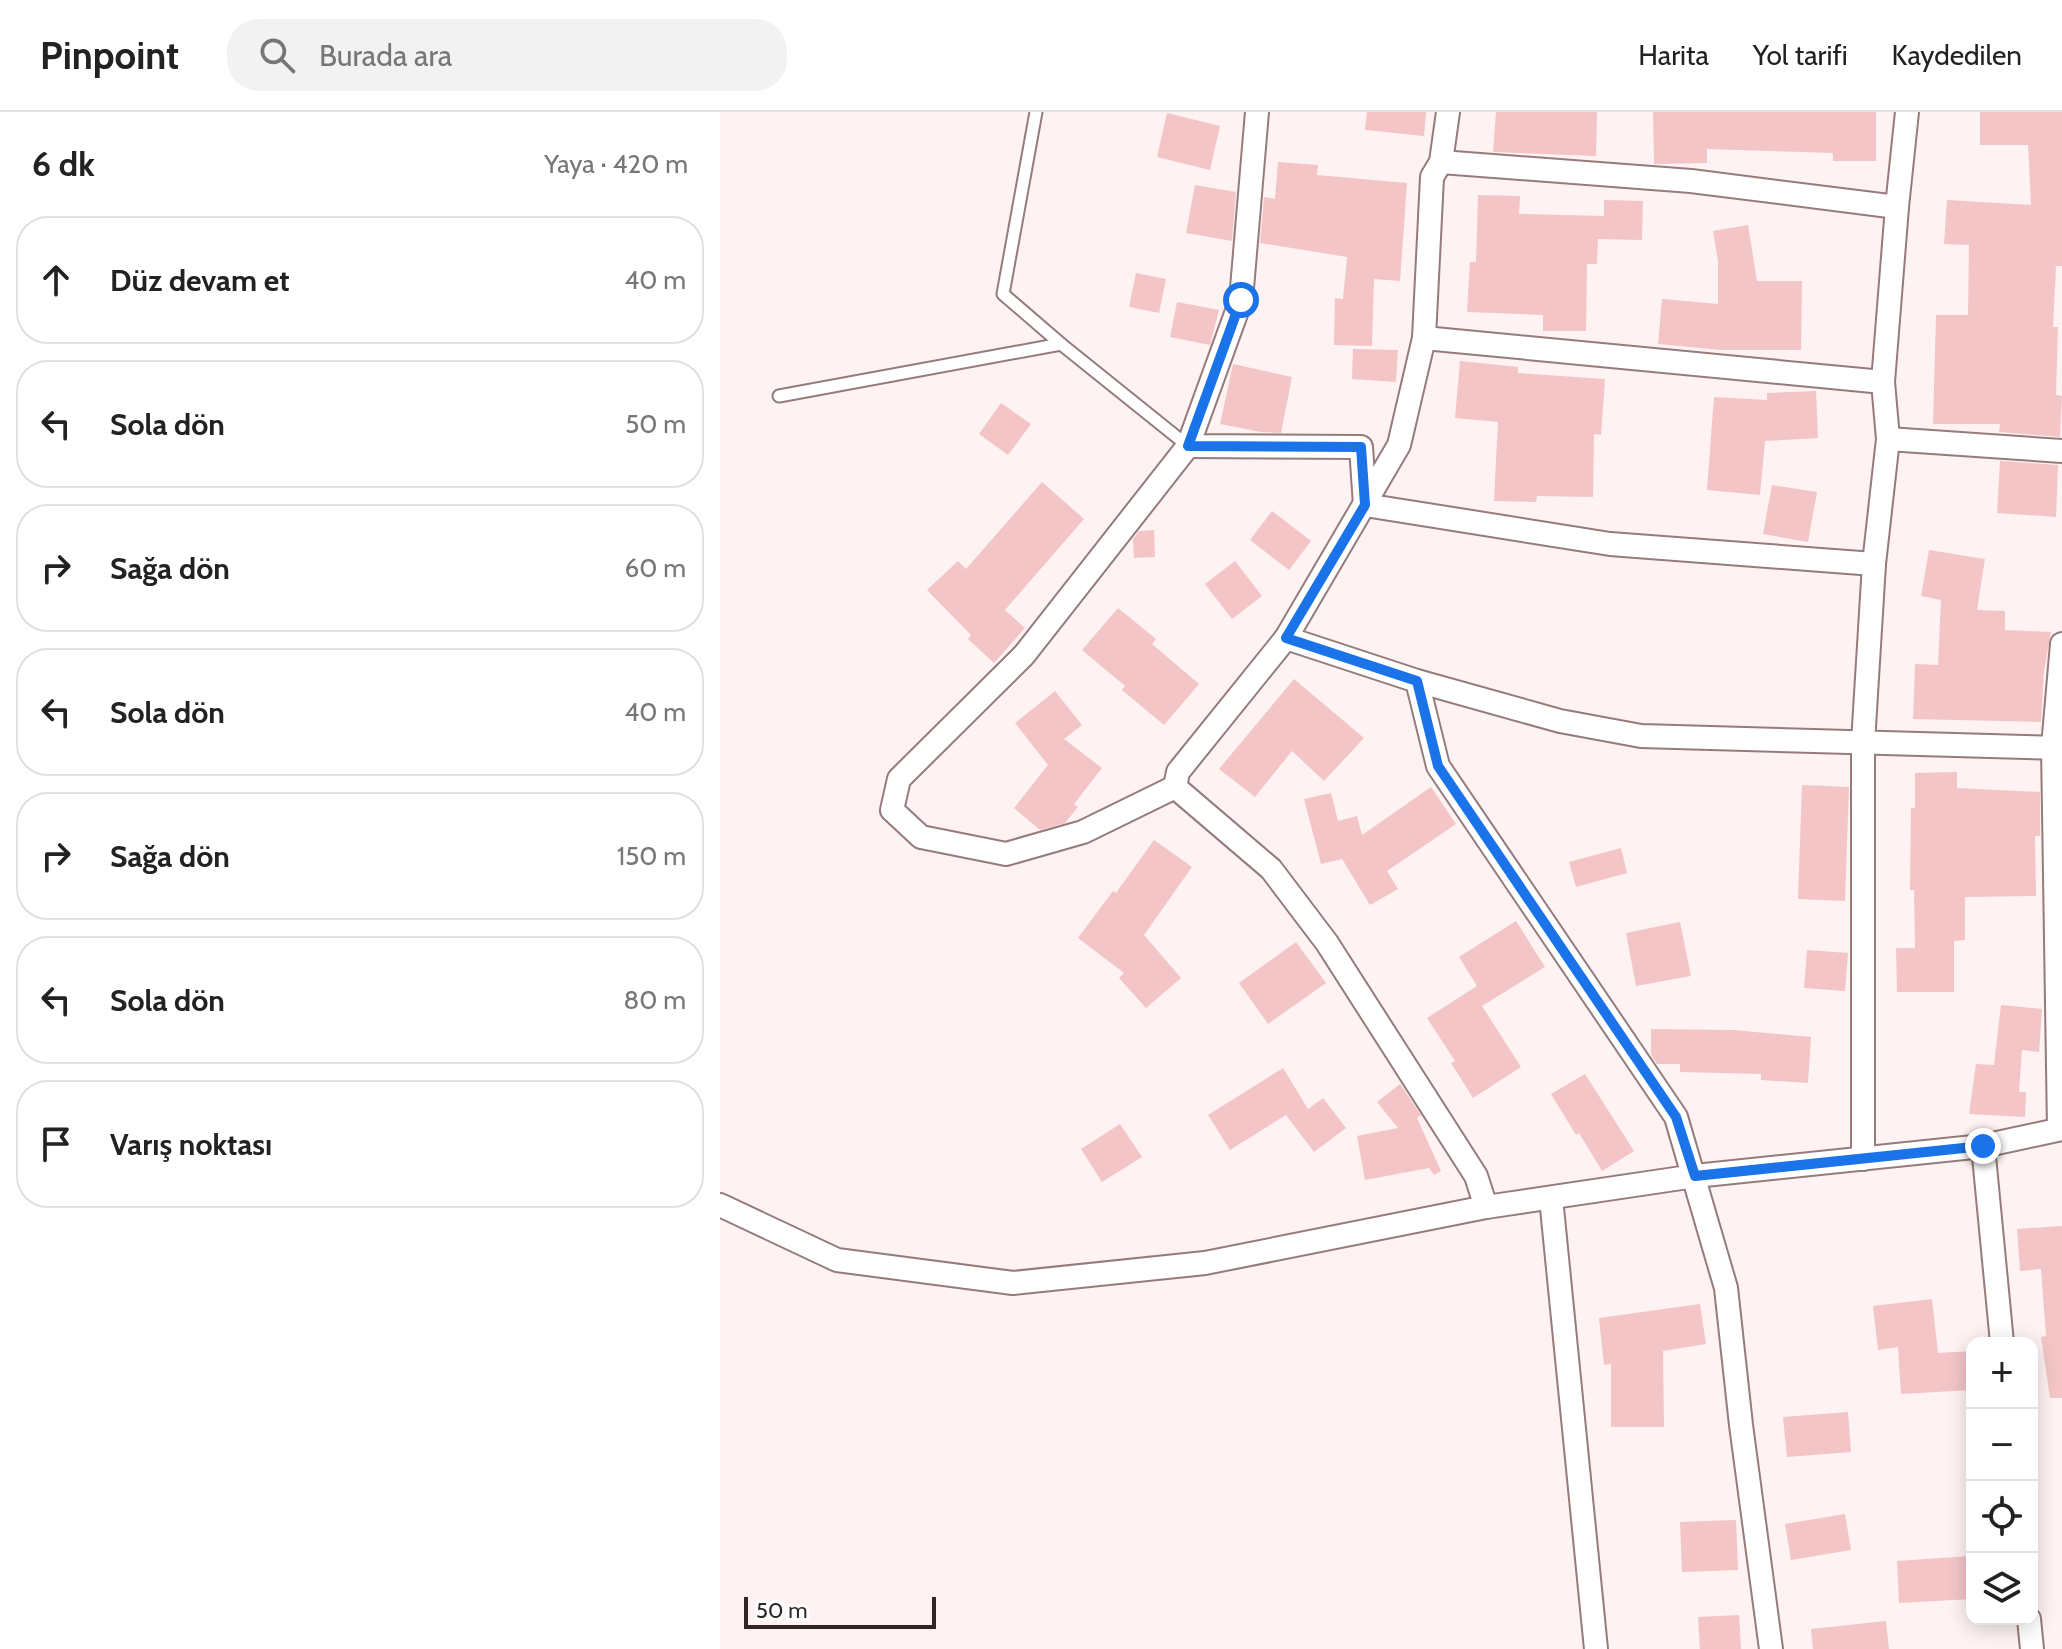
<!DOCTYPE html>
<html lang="tr">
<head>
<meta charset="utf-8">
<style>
	:root { --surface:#fff; --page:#f2f2f2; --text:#222; --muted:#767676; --line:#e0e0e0 }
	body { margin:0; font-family:Cabin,sans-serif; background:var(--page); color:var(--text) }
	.controls { position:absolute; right:24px; bottom:24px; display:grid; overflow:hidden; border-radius:16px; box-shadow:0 4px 20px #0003 }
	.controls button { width:72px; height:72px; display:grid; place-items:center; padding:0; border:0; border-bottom:2px solid var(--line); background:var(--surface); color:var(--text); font:40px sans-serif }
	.scale { position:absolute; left:24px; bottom:20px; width:192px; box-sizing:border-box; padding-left:8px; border:4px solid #302626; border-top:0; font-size:22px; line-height:28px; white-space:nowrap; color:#302626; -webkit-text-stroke:6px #fff; paint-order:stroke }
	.stop { position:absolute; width:24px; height:24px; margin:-18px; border:6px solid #1a73e8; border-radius:50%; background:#fff }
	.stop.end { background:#1a73e8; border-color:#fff; box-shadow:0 2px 8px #0008 }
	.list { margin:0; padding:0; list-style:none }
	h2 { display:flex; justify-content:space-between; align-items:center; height:104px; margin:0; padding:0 32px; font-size:34px }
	h2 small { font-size:26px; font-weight:400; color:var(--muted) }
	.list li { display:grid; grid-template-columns:52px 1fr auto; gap:24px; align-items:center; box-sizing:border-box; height:128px; margin:0 16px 16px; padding:0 16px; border:2px solid var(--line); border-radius:32px }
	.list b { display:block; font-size:30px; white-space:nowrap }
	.list em { font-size:26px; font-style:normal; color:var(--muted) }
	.icon { flex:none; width:44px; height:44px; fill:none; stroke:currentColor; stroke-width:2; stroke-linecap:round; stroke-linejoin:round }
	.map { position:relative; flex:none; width:1342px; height:1537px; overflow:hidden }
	header { display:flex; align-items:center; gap:48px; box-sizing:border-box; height:112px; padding:0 40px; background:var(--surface); border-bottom:2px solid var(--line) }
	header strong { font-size:38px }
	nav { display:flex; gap:44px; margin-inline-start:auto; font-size:28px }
	.search { width:560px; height:72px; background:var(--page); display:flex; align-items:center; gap:20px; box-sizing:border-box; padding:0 28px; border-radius:32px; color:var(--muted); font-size:30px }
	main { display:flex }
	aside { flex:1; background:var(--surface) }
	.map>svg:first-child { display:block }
	.building { fill:#f3c5c7 }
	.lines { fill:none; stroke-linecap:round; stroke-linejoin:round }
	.lane-casing { stroke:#957b7c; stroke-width:15 }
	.street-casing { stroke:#957b7c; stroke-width:26 }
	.lane { stroke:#fff; stroke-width:11 }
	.street { stroke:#fff; stroke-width:22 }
	.route { stroke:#1a73e8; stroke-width:10 }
</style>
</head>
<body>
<header>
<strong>Pinpoint</strong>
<div class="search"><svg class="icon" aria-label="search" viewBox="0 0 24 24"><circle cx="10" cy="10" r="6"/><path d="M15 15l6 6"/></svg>Burada ara</div>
<nav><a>Harita</a><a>Yol tarifi</a><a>Kaydedilen</a></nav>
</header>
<main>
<aside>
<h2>6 dk<small>Yaya · 420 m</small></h2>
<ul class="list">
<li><svg class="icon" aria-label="ahead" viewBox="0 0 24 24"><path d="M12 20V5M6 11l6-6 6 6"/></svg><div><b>Düz devam et</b></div><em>40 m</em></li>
<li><svg class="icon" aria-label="left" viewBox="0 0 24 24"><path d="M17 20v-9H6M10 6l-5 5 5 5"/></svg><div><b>Sola dön</b></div><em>50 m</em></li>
<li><svg class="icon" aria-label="right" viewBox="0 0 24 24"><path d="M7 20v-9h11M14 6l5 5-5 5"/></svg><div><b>Sağa dön</b></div><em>60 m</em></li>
<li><svg class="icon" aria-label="left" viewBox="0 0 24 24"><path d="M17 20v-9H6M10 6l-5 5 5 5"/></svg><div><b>Sola dön</b></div><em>40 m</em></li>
<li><svg class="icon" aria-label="right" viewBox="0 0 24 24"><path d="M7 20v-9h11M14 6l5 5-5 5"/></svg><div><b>Sağa dön</b></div><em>150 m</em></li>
<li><svg class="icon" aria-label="left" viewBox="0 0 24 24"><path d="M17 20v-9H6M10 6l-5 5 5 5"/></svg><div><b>Sola dön</b></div><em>80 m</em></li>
<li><svg class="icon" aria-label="arrive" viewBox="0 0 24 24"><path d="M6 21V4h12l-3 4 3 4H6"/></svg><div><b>Varış noktası</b></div></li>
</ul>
</aside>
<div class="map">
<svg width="1342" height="1537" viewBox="0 0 1342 1537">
	<rect width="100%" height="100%" fill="#fef2f2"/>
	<!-- building -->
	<g class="building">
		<polygon points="647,0 706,0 704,24 645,18"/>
		<polygon points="776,0 877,0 876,44 773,40"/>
		<polygon points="933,0 1156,0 1156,49 1113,49 1113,41 987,37 987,51 934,52"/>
		<polygon points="1260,0 1342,0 1342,154 1336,154 1333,215 1338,215 1336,283 1342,284 1340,325 1279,320 1280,312 1213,312 1216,203 1248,203 1249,133 1224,132 1227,88 1311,93 1308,33 1260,33"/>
		<polygon points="447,1 500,14 490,58 437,45"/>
		<polygon points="558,50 598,53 597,63 687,71 680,169 654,167 652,234 614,233 615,186 623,187 627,145 540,131 544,85 555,87"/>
		<polygon points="475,73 516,80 512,129 466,121"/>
		<polygon points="758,83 800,84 799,102 884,104 884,88 923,89 922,128 878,127 877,152 867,152 866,219 823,219 823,203 747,200 750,150 756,150"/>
		<polygon points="1028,113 1037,169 1082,169 1081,238 1001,238 938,232 942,187 998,192 998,149 993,119"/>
		<polygon points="416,161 446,167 439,201 409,195"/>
		<polygon points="457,190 499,198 490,233 450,225"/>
		<polygon points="633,237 678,238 676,270 632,267"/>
		<polygon points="740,249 798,255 798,261 885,267 881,323 874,322 873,385 817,384 816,390 774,389 778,310 735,306"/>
		<polygon points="513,252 572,265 561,321 541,320 500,312"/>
		<polygon points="1096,279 1098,326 1045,329 1040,383 987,378 994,285 1047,288 1047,281"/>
		<polygon points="281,291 311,312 288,343 259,322"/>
		<polygon points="1280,349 1338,353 1336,405 1277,401"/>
		<polygon points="322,370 364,407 285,498 305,516 274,551 248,527 251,523 207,478 238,449 246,457"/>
		<polygon points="1052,373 1097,380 1088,430 1043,422"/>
		<polygon points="552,399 591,429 569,458 530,428"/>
		<polygon points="434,418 435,445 414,446 413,427 419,419"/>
		<polygon points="1209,438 1265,447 1257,498 1285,499 1285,518 1331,520 1324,559 1321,610 1193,607 1195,552 1218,553 1221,488 1201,484"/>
		<polygon points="515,449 542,484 512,507 485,472"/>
		<polygon points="398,496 436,527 432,532 479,572 444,613 402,578 405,574 362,538"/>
		<polygon points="574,567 644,626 604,669 572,639 535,685 499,657"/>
		<polygon points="335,579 362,613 344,627 382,656 354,692 358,695 345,711 320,718 294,696 328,653 295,611"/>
		<polygon points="1237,660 1237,676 1320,680 1320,724 1315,724 1316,784 1245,785 1245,828 1234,829 1234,880 1177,880 1176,836 1195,836 1194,778 1190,778 1191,696 1195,696 1195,661"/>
		<polygon points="1082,673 1129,675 1125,789 1078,787"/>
		<polygon points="711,675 736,712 667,759 678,777 650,793 622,747 601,752 584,687 611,681 618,709 637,704 642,723"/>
		<polygon points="434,728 472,755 424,823 461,866 426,896 399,866 404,861 358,826 393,779 396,781"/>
		<polygon points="901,736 907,761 856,775 849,750"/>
		<polygon points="796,809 825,855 762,894 801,955 753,986 731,951 735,949 707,906 757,874 739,845"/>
		<polygon points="960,810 971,864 916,874 906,821"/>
		<polygon points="576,830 606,871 548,912 519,871"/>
		<polygon points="1087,838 1128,841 1125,879 1084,876"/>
		<polygon points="1281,893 1322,897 1319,940 1302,938 1299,980 1306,980 1305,1005 1249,1002 1256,952 1274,953"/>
		<polygon points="931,917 1013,918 1091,925 1088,971 1041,968 1041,962 960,960 960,952 937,952 931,943"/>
		<polygon points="563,956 588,997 603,986 626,1016 594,1040 566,1003 510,1038 488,1003"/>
		<polygon points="865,962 914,1039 882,1059 859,1021 856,1023 831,982"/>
		<polygon points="680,972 701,1003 697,1006 721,1059 714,1063 709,1056 645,1068 637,1024 678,1016 657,990"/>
		<polygon points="400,1012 422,1045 382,1070 361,1037"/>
		<polygon points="1342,1114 1342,1286 1330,1286 1321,1225 1326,1224 1321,1157 1300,1159 1297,1117"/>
		<polygon points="1212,1187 1218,1241 1252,1239 1252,1278 1181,1282 1178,1235 1158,1238 1153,1194"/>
		<polygon points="980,1192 986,1232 943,1239 944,1315 891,1315 891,1252 884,1253 879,1206"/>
		<polygon points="1128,1300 1131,1340 1067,1345 1063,1305"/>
		<polygon points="1125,1402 1131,1438 1071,1448 1065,1412"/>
		<polygon points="1016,1408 1018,1458 962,1460 960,1410"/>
		<polygon points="1251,1444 1252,1487 1179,1491 1177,1449"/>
		<polygon points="1019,1503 1021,1537 980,1537 978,1505"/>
		<polygon points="1166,1509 1169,1537 1093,1537 1091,1517"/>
	</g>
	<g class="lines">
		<!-- lane casing -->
		<g class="lane-casing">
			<g id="lane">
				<polyline points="316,0 283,182 341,232"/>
				<polyline points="59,284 341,232 468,334"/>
			</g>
		</g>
		<!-- street casing -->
		<g class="street-casing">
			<g id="street">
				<polyline points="537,0 521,188 468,334 641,335 645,393 890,432 1154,452"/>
				<polyline points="728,0 721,50 712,65 704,226 679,333 566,526 458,660 455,675 551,757 607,831 756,1064 766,1095"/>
				<polyline points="721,50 971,69 1177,95"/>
				<polyline points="704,226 1163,270"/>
				<polyline points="1168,327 1342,339"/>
				<polyline points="566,526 697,569 840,609 921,624 1342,636"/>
				<polyline points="697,569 718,654 956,1005 1006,1176 1021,1313 1051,1537"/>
				<polyline points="455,675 363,720 286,742 201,725 172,698 179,667 304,543 468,334"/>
				<polyline points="1339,1017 1333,635 1342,532"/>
				<polyline points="1263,1034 1282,1231"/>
				<polyline points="1143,1047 1143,631 1154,452 1168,327 1163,270 1177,95 1187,0"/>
				<polyline points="831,1086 876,1537"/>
				<polyline points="0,1093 117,1148 293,1171 485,1151 766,1095 975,1064 1263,1034 1342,1017"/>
				<polyline points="1309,1507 1312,1537"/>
			</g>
		</g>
		<!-- lane -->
		<use href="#lane" class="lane"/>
		<!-- street -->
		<use href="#street" class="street"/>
	</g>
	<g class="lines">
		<!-- route -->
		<polyline class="route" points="521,188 468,334 641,335 645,393 566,526 697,569 718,654 956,1005 975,1064 1263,1034"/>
	</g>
</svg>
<div class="controls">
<button>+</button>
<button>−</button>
<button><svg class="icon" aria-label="locate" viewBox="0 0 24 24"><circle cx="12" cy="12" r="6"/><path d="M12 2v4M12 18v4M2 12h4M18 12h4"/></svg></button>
<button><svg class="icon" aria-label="layers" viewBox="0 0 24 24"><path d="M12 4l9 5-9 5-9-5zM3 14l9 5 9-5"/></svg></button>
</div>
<div class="scale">50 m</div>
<div class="stop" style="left:521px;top:188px"></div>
<div class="stop end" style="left:1263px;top:1034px"></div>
</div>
</main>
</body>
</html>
